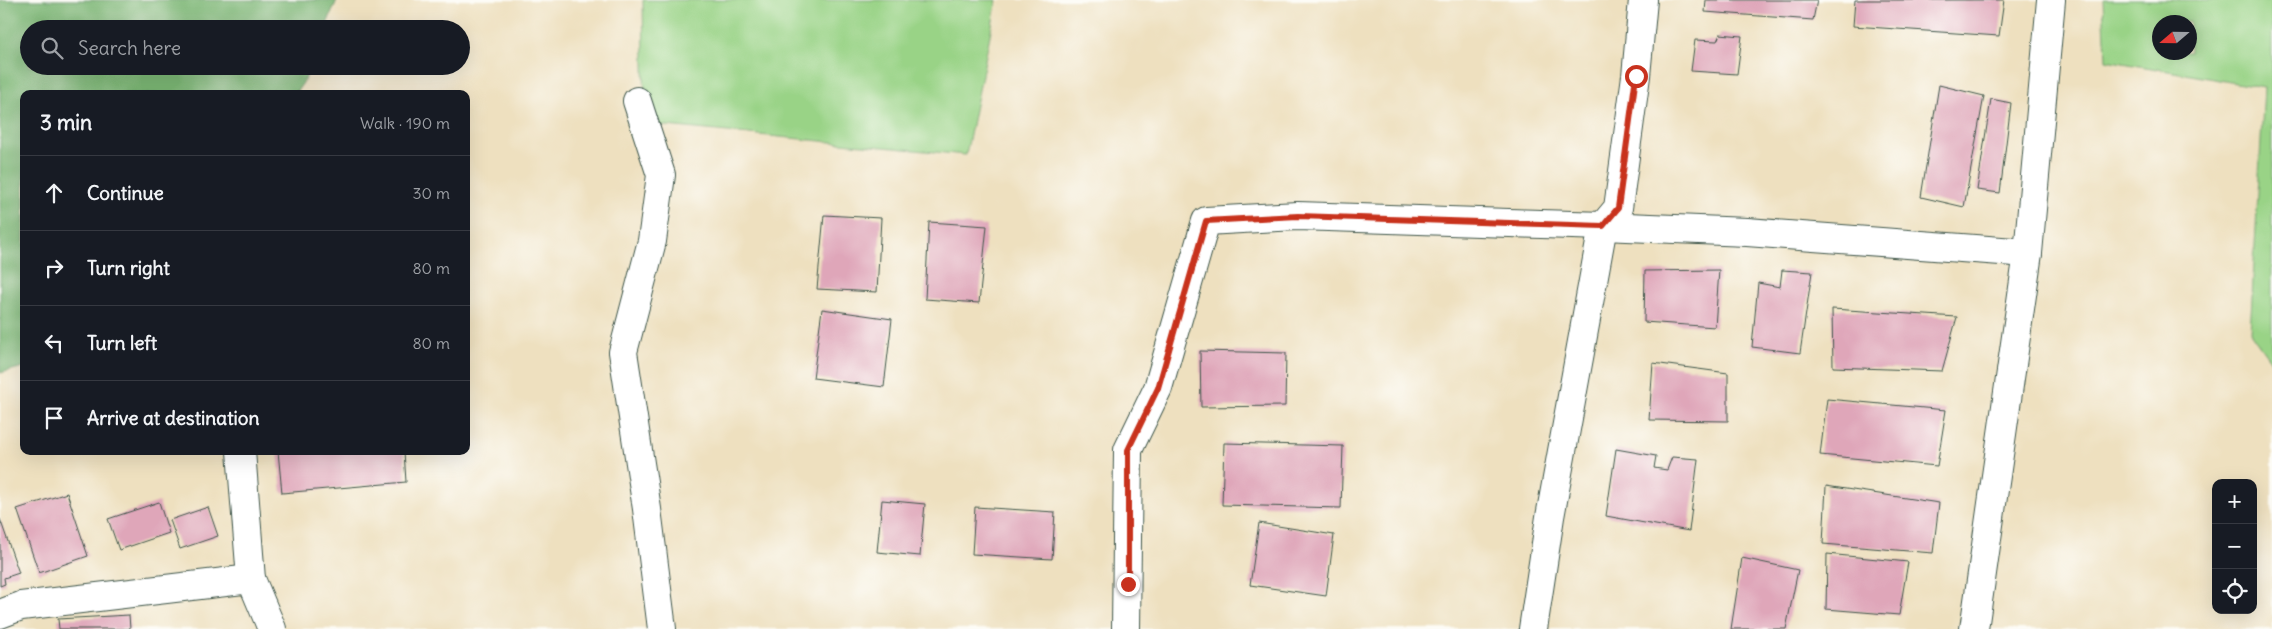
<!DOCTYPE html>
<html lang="en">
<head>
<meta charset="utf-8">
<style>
	:root { --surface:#171b24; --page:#242831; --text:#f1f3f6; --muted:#9ea1a6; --line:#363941 }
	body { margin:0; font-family:Delius,sans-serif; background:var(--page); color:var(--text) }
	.controls { position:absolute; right:15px; bottom:15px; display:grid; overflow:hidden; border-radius:10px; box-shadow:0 5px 20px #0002 }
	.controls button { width:45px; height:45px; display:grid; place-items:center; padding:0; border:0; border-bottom:1px solid var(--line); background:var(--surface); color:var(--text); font:25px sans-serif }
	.compass { position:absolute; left:2152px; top:15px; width:45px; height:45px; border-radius:50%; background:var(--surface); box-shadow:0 5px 20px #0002; rotate:250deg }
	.stop { position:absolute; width:15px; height:15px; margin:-11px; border:4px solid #c8321e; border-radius:50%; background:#fff }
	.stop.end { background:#c8321e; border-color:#fff; box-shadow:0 1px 5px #0008 }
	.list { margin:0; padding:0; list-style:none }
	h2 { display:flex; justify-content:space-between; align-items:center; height:65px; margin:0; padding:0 20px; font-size:21px }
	h2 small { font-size:16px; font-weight:400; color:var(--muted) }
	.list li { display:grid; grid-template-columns:32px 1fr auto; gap:15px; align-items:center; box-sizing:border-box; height:75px; padding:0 20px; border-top:1px solid var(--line) }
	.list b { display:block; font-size:19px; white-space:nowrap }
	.list em { font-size:16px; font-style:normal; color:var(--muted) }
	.icon { flex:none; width:28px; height:28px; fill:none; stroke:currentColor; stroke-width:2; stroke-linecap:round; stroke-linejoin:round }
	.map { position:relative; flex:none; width:2272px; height:629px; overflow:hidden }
	.search { position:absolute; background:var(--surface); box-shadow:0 5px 20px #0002; left:20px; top:20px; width:450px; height:55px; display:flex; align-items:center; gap:12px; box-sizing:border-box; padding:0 18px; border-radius:28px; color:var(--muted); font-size:19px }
	.panel { position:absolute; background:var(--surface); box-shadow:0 5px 20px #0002; left:20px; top:90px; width:450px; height:365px; border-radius:10px }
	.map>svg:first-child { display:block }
	.green { fill:#99d386; stroke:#5c885d; fill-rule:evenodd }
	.forest { fill:#7ab573; stroke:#4c7954 }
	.building { fill:#dfa6b9 }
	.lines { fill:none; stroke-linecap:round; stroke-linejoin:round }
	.minor-casing { stroke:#3e5549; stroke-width:30 }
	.minor { stroke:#fff; stroke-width:28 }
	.route { stroke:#c8321e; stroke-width:6 }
</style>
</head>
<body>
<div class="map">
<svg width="2272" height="629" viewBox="0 0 2272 629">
	<rect width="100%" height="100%" fill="#fdfcf7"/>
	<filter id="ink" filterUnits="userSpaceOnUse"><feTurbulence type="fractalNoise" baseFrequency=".02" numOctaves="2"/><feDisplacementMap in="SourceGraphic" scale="10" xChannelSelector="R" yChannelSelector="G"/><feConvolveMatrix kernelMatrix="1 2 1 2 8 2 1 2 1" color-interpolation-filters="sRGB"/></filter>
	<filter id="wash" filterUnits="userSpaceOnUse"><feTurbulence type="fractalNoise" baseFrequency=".0096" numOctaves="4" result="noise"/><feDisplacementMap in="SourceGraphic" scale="20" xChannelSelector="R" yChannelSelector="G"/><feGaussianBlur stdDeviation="1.12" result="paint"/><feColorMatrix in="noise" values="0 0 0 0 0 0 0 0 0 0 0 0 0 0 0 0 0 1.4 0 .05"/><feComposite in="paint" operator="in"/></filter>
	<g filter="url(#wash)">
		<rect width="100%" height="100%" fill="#eee0bf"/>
		<!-- green -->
		<g class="green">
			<polygon points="643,0 997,0 966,155 645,124"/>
			<path d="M 2103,0 L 2272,0 L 2272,363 L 2250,332 L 2264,88 L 2106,60 ZM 2160,22 L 2190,22 L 2190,52 L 2160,52 Z"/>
		</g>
		<!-- forest -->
		<polygon class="forest" points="0,0 337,0 325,29 29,29 29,66 310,66 305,80 295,94 24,94 24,367 0,373"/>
		<g id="blocks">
			<!-- building -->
			<g class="building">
				<polygon points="1706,0 1817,0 1813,20 1705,12"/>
				<polygon points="1855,0 2004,0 1999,36 1853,26"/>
				<polygon points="1720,34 1742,36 1737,74 1691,71 1695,40 1717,41"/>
				<polygon points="1939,85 1984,96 1964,207 1921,197"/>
				<polygon points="1991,99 2011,103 2000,193 1977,190"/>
				<polygon points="824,215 881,218 877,292 817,289"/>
				<polygon points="929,222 987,226 979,303 925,299"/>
				<polygon points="1719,270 1715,327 1644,322 1645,271"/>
				<polygon points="1782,270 1812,272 1800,353 1752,347 1758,283 1780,287"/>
				<polygon points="822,309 892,319 884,387 813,378"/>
				<polygon points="1832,309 1957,317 1942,371 1833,367"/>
				<polygon points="1200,351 1286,353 1285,406 1201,407"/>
				<polygon points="1653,363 1728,373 1728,421 1649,420"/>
				<polygon points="1827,399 1946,410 1937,466 1820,455"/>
				<polygon points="1224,443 1343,446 1341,508 1222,505"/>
				<polygon points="1616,449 1656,456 1654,468 1667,470 1672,457 1698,459 1689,531 1606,516"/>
				<polygon points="278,451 404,451 406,482 282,493"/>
				<polygon points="1826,486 1939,503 1933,553 1823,544"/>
				<polygon points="67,493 88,556 39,573 17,509"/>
				<polygon points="882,500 925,504 920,556 877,552"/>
				<polygon points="159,502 169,533 119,550 108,519"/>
				<polygon points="208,507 218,536 180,549 170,520"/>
				<polygon points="975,507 1055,512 1052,559 972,554"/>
				<polygon points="0,519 19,573 4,578 5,584 0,586"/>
				<polygon points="1259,523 1334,535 1326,596 1250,585"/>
				<polygon points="1827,554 1908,562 1899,615 1826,609"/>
				<polygon points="1742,558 1798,570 1786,629 1731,629"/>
				<polygon points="129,615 130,629 59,629 58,619"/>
			</g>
		</g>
	</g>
	<g filter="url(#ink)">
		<use href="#blocks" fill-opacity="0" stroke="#3e5549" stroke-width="1"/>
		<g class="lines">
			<!-- minor casing -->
			<g class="minor-casing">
				<g id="minor">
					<polyline points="637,101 661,175 652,241 623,352 647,509 662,629"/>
					<polyline points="241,451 251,579"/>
					<polyline points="0,614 21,606 251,579 272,629"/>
					<polyline points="1126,629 1128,450 1158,388 1206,221 1298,216 1603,226 1747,232 2028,253"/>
					<polyline points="1533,629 1550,517 1603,226 1618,208 1636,76 1643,0"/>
					<polyline points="1974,629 2028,253 2051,0"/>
				</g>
			</g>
			<!-- minor -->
			<use href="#minor" class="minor"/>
		</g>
	</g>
	<g class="lines" filter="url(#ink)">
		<!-- route -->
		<polyline class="route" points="1128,584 1128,450 1158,388 1206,221 1298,216 1603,226 1618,208 1636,76"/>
	</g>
</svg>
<div class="controls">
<button>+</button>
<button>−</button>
<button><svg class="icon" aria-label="locate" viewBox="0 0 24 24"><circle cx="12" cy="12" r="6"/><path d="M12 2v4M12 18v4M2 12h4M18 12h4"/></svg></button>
</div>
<svg class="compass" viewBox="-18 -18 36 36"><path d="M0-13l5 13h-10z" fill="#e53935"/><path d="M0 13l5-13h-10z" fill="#9ea1a6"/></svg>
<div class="stop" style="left:1636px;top:76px"></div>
<div class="stop end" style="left:1128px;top:584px"></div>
<div class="search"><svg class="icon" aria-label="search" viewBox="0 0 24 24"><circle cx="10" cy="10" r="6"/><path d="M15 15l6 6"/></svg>Search here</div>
<section class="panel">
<h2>3 min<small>Walk · 190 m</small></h2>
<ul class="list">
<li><svg class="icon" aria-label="ahead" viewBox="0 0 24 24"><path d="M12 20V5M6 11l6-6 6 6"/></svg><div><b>Continue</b></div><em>30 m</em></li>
<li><svg class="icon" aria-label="right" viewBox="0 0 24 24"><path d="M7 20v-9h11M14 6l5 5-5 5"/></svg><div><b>Turn right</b></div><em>80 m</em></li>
<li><svg class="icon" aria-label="left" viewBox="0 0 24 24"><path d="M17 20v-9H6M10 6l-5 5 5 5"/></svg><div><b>Turn left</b></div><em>80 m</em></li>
<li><svg class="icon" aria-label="arrive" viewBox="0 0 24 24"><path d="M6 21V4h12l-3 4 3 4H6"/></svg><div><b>Arrive at destination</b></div></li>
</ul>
</section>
</div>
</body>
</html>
